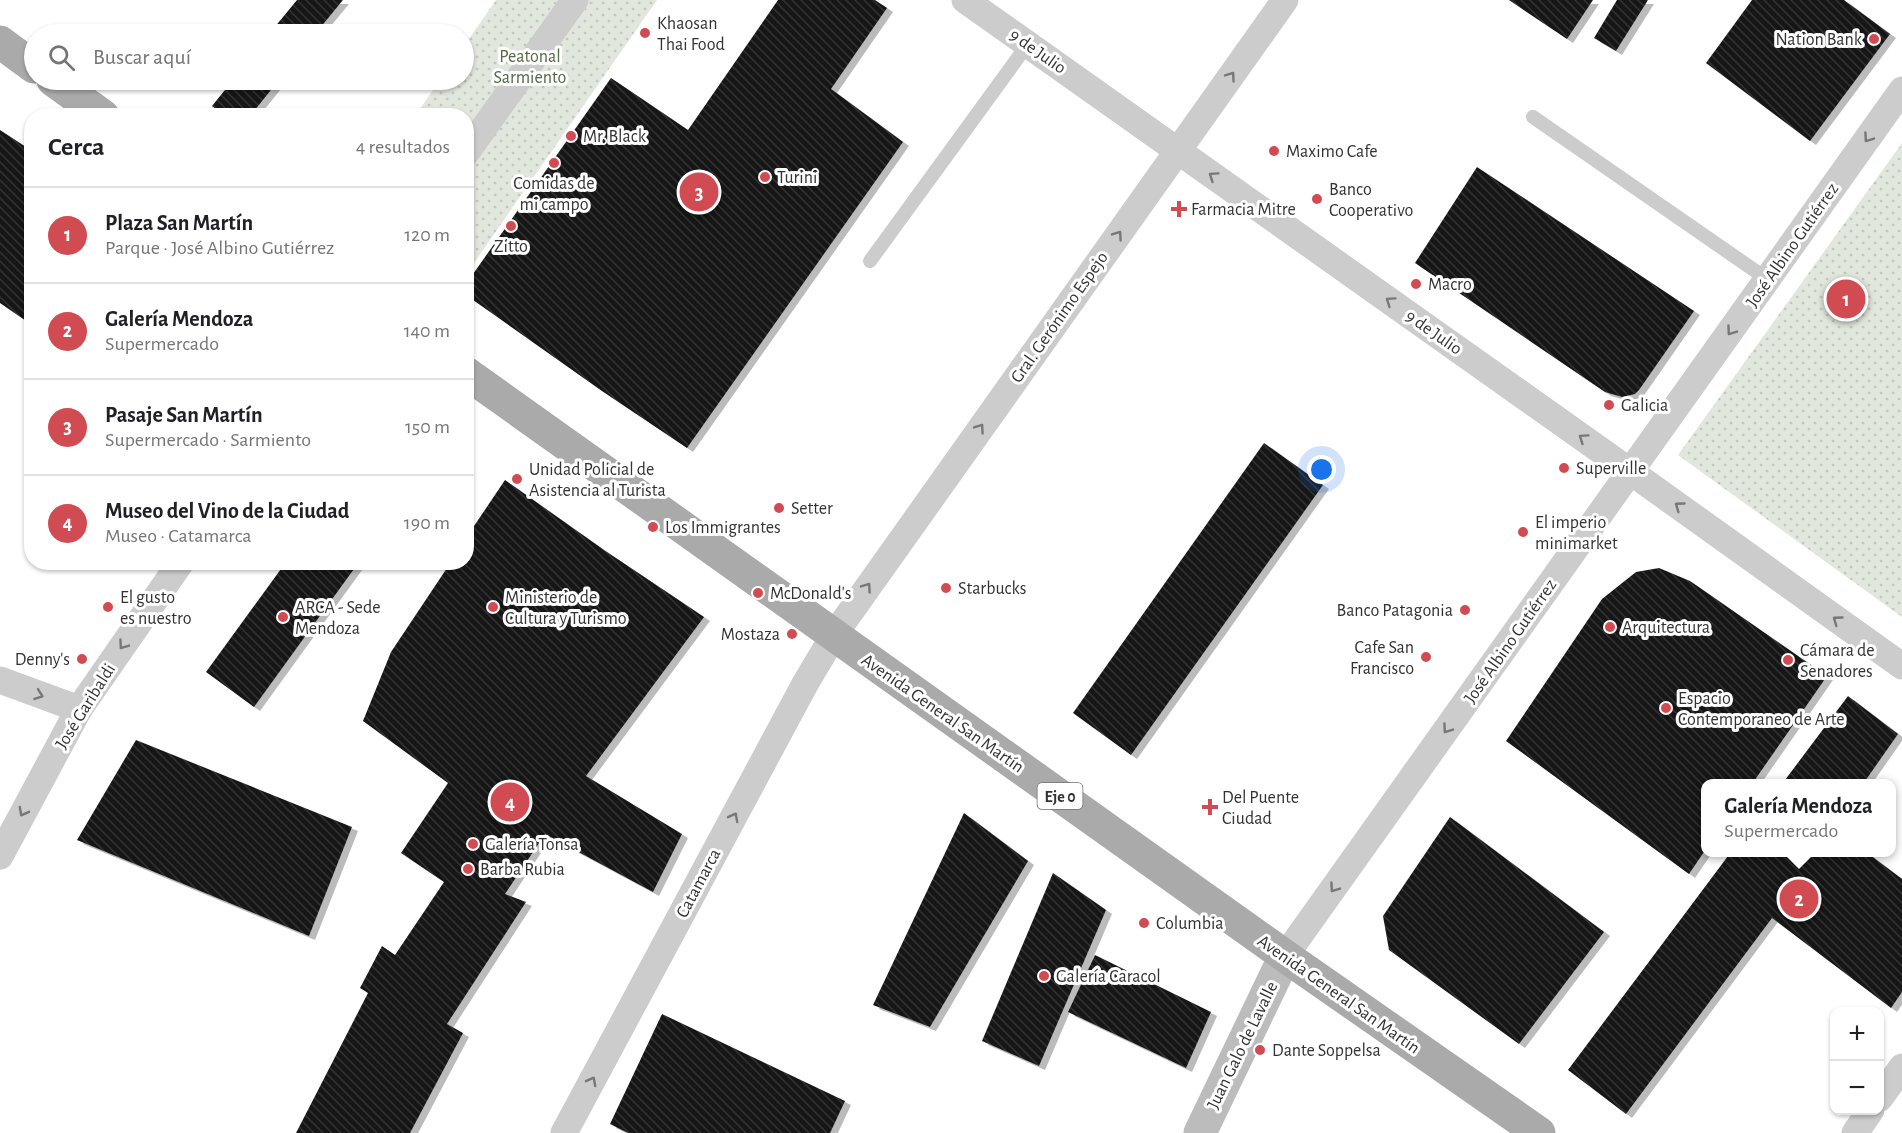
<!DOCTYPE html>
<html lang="es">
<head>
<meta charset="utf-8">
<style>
	:root { --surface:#fff; --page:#f6f6f6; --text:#202124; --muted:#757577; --line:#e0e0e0; --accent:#d14b52 }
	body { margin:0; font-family:"Alegreya Sans",sans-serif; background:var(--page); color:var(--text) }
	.controls { position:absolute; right:18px; bottom:18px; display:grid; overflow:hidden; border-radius:12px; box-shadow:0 2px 4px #0004 }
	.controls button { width:54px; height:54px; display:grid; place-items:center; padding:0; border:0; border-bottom:2px solid var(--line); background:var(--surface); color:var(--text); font:30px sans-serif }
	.you { position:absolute; left:1322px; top:470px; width:21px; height:21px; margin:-15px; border:4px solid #fff; border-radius:50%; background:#1a73e8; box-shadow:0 0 0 9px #1a73e833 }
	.badge { display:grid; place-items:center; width:39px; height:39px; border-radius:50%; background:var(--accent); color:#fff; font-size:20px; font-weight:700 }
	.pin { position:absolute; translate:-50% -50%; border:3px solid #fff; box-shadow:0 2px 6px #0006 }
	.popup { position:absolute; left:1701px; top:779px; width:195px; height:78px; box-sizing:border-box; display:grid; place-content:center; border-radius:12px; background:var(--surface); filter:drop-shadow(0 2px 4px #0005); font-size:20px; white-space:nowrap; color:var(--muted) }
	.popup b { font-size:22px; color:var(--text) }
	.popup::after { content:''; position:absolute; left:50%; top:100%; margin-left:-12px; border:12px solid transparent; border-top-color:var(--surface) }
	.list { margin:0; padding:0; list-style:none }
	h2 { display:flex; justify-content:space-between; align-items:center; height:78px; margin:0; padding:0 24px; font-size:26px }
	h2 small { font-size:20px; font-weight:400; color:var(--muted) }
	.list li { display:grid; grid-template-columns:39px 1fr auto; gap:18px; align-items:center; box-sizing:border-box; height:96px; padding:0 24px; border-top:2px solid var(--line) }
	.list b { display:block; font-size:22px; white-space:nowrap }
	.list p { margin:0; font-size:20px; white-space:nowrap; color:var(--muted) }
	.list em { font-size:20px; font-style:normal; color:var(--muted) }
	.icon { flex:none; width:33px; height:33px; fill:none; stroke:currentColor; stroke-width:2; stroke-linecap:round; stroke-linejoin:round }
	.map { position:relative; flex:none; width:1902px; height:1133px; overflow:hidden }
	.search { position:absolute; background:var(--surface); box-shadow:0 2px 4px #0004; left:24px; top:24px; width:450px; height:66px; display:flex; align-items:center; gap:15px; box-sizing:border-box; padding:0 21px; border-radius:33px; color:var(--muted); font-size:22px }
	.panel { position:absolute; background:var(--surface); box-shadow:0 2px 4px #0004; left:24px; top:108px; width:450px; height:462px; border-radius:24px }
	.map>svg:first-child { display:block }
	.park { fill:url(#park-dots) }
	.building { fill:url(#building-back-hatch); filter:url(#shadow) }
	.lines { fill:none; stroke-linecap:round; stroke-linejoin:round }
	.lane { stroke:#ccc; stroke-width:14 }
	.street { stroke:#ccc; stroke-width:27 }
	.secondary { stroke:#bcbcbc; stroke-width:33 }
	.primary { stroke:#aaa; stroke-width:33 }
	.oneway { stroke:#777 }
	.poi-dot { fill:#d14b52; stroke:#fff; stroke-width:2 }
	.labels { text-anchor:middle; stroke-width:6; stroke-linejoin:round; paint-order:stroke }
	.shield { fill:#fff; stroke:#707070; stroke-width:1.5 }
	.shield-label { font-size:16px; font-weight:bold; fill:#323232 }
	.poi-label { font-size:18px; fill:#323232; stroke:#fff; text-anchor:start }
	.street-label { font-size:18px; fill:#323232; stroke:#fff }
	.park-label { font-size:18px; fill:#546944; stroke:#fff }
</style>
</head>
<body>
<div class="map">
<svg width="1902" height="1133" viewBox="0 0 1902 1133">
	<defs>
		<pattern id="park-dots" width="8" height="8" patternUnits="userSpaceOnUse" patternTransform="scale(1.5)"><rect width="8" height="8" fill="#e1e7dc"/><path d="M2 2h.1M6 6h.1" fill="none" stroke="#c2c7bd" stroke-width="1.8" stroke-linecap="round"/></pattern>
		<pattern id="building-back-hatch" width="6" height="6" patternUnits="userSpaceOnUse" patternTransform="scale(1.5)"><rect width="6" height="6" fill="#191919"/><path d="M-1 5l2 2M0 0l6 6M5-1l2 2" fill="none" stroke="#323232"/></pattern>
		<filter id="shadow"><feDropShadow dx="6" dy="4" stdDeviation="0" flood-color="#0004"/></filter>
	</defs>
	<rect width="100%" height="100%" fill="#fff"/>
	<!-- park -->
	<g class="park">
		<polygon points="496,0 657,0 467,273 466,116 415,116 440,80 464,80 464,46"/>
		<polygon points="1902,143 1902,617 1678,455"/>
	</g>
	<!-- building -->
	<g class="building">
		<polygon points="297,0 343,0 315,34 269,34"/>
		<polygon points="778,0 875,0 887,8 831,89 903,142 687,448 602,391 466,295 466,284 611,78 688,130"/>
		<polygon points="1509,0 1593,0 1567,39"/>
		<polygon points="1617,0 1648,0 1616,51 1594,38"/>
		<polygon points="1752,0 1844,0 1890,34 1810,141 1706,63"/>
		<polygon points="233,80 279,80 250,116 224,116 212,106"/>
		<polygon points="0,130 32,151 32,325 0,303"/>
		<polygon points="1477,167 1694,311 1639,390 1635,394 1622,397 1605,392 1415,263"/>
		<polygon points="1264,443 1323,485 1131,755 1073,713"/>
		<polygon points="505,480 604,550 704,617 586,776 682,834 653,892 545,834 505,894 526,902 447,1024 463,1033 410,1133 296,1133 368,993 360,988 382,946 395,955 444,882 401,853 448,783 363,721 391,652 451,562 466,562 466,538"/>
		<polygon points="286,562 359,562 254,707 206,672"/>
		<polygon points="1659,568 1690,581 1827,676 1752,784 1706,784 1706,849 1689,874 1506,741 1602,599 1636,572"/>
		<polygon points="1848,696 1898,734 1863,784 1782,784"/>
		<polygon points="136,740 352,827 309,936 77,840"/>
		<polygon points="964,813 1028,861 930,1027 873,1005"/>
		<polygon points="1450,817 1604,932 1519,1044 1389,950 1383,916"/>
		<polygon points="1731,852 1866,852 1902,879 1902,992 1891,1008 1772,918 1626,1114 1568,1070"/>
		<polygon points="1053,873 1106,910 1039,1066 982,1041"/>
		<polygon points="1095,955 1211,1012 1186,1068 1068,1012"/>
		<polygon points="662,1014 845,1101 830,1133 628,1133 610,1124"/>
	</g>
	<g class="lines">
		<!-- lane -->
		<g class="lane">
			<polyline points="1533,117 1767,279"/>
			<polyline points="870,261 1028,44"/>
		</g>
		<!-- street -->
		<g class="street">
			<polyline points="965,0 1631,472 1902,666"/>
			<polyline points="466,153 575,0"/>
			<polyline points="0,680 79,709"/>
			<polyline points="0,856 79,709 181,562"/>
			<polyline points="1285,956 1902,90"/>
			<polyline points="1880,1098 1902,1067"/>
			<polyline points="564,1133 805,684 834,635 1285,0"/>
			<polyline points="1855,1133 1871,1110"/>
		</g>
		<!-- secondary -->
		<polyline class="secondary" points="1200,1133 1285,956"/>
		<!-- primary -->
		<g class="primary">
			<polyline points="0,42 34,67"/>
			<polyline points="53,80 103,116"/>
			<polyline points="466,373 1285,956 1539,1133"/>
		</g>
	</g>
	<!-- one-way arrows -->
	<defs><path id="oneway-chevron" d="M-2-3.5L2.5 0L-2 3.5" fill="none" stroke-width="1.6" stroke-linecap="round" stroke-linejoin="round" transform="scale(1.5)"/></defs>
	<g class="oneway">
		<use href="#oneway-chevron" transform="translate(1231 76) rotate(-55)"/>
		<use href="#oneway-chevron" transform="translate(1868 138) rotate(125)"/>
		<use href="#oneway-chevron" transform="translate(1213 176) rotate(-145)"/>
		<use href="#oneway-chevron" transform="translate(1118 235) rotate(-55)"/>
		<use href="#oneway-chevron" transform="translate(1390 301) rotate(-145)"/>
		<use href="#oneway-chevron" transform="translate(1731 331) rotate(125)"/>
		<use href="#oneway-chevron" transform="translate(980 428) rotate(-55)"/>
		<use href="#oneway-chevron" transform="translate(1583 438) rotate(-145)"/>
		<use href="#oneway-chevron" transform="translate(1679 506) rotate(-144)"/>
		<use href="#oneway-chevron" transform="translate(867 587) rotate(-55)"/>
		<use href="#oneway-chevron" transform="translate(1837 620) rotate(-144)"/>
		<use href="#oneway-chevron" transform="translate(123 645) rotate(125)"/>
		<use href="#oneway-chevron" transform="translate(39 695) rotate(20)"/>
		<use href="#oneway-chevron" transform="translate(1447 729) rotate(125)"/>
		<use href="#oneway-chevron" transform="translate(23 812) rotate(118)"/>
		<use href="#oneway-chevron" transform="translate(734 817) rotate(-62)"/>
		<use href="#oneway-chevron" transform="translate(1334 888) rotate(125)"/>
		<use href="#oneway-chevron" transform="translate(592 1081) rotate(-62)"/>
	</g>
	<!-- markers -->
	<g class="poi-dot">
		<circle cx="645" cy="33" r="6"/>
		<circle cx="1874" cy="39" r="6"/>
		<circle cx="571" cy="136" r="6"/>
		<circle cx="1274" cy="151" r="6"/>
		<circle cx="554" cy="163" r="6"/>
		<circle cx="765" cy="177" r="6"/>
		<circle cx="1317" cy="199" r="6"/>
		<path d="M1176 200h6v6h6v6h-6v6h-6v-6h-6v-6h6z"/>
		<circle cx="511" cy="226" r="6"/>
		<circle cx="1416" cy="284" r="6"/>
		<circle cx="1609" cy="405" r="6"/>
		<circle cx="1564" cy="468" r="6"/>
		<circle cx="517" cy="479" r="6"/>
		<circle cx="779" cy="508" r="6"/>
		<circle cx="653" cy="527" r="6"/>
		<circle cx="1523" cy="532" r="6"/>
		<circle cx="946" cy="588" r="6"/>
		<circle cx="758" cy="593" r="6"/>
		<circle cx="108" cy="607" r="6"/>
		<circle cx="493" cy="607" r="6"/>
		<circle cx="1465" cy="610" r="6"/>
		<circle cx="283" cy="617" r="6"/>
		<circle cx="1610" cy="627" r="6"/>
		<circle cx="792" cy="634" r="6"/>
		<circle cx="1426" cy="657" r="6"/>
		<circle cx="82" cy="659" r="6"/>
		<circle cx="1788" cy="660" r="6"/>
		<circle cx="1666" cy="708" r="6"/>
		<path d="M1207 798h6v6h6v6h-6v6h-6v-6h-6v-6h6z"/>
		<circle cx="473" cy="844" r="6"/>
		<circle cx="468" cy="869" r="6"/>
		<circle cx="1144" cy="923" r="6"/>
		<circle cx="1044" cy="976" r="6"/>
		<circle cx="1260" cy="1050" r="6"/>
	</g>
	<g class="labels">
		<!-- shield labels -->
		<rect class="shield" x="1037.5" y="783" width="45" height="26" rx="4.5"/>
		<g class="shield-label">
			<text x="1060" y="802">Eje 0</text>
		</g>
		<!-- poi labels -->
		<g class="poi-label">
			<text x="657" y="29">Khaosan<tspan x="657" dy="21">Thai Food</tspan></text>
			<text x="1862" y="45" text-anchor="end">Nation Bank</text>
			<text x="583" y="142">Mr. Black</text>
			<text x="1286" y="157">Maximo Cafe</text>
			<text x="777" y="183">Turini</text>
			<text x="554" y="189" text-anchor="middle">Comidas de<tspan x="554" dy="21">mi campo</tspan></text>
			<text x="1329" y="195">Banco<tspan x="1329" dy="21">Cooperativo</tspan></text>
			<text x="1191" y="215">Farmacia Mitre</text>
			<text x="511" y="252" text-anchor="middle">Zitto</text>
			<text x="1428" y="290">Macro</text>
			<text x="1621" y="411">Galicia</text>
			<text x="1576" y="474">Superville</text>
			<text x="529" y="475">Unidad Policial de<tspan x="529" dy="21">Asistencia al Turista</tspan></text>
			<text x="791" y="514">Setter</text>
			<text x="1535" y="528">El imperio<tspan x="1535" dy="21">minimarket</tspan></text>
			<text x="665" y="533">Los Immigrantes</text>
			<text x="958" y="594">Starbucks</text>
			<text x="770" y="599">McDonald's</text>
			<text x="120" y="603">El gusto<tspan x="120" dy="21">es nuestro</tspan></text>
			<text x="505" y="603">Ministerio de<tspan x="505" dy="21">Cultura y Turismo</tspan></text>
			<text x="295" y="613">ARCA - Sede<tspan x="295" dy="21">Mendoza</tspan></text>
			<text x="1453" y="616" text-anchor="end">Banco Patagonia</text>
			<text x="1622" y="633">Arquitectura</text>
			<text x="780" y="640" text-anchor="end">Mostaza</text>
			<text x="1414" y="653" text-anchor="end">Cafe San<tspan x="1414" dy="21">Francisco</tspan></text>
			<text x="1800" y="656">Cámara de<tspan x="1800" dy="21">Senadores</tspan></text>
			<text x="70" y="665" text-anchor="end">Denny's</text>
			<text x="1678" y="704">Espacio<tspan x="1678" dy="21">Contemporaneo de Arte</tspan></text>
			<text x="1222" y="803">Del Puente<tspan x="1222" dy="21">Ciudad</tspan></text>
			<text x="485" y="850">Galería Tonsa</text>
			<text x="480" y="875">Barba Rubia</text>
			<text x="1156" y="929">Columbia</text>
			<text x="1056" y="982">Galería Caracol</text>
			<text x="1272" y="1056">Dante Soppelsa</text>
		</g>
		<!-- street labels -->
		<g class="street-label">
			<text transform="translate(1038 51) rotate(35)" y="6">9 de Julio</text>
			<text transform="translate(1792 245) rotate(-55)" y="6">José Albino Gutiérrez</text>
			<text transform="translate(1059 317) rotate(-55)" y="6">Gral. Gerónimo Espejo</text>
			<text transform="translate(1434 332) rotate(35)" y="6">9 de Julio</text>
			<text transform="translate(1510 641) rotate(-55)" y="6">José Albino Gutiérrez</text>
			<text transform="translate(85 706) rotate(-58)" y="6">José Garibaldi</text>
			<text transform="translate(943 713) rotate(35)" y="6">Avenida General San Martín</text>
			<text transform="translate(698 883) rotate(-62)" y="6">Catamarca</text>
			<text transform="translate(1339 994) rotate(35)" y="6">Avenida General San Martín</text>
			<text transform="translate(1242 1045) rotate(-64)" y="6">Juan Galo de Lavalle</text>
		</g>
		<!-- park labels -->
		<g class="park-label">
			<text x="530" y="62">Peatonal<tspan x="530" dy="21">Sarmiento</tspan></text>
		</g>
	</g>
</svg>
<div class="controls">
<button>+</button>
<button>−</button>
</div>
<div class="you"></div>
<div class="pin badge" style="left:1846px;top:299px">1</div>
<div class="pin badge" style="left:1799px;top:899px">2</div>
<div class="popup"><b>Galería Mendoza</b>Supermercado</div>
<div class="pin badge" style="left:699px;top:192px">3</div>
<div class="pin badge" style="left:510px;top:802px">4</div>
<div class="search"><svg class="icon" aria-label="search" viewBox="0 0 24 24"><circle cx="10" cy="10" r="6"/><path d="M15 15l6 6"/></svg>Buscar aquí</div>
<section class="panel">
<h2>Cerca<small>4 resultados</small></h2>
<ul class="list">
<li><span class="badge">1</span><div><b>Plaza San Martín</b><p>Parque · José Albino Gutiérrez</p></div><em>120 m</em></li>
<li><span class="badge">2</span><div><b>Galería Mendoza</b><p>Supermercado</p></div><em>140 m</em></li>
<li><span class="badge">3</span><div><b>Pasaje San Martín</b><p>Supermercado · Sarmiento</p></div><em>150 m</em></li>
<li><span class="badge">4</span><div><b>Museo del Vino de la Ciudad</b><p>Museo · Catamarca</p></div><em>190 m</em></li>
</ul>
</section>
</div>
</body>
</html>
